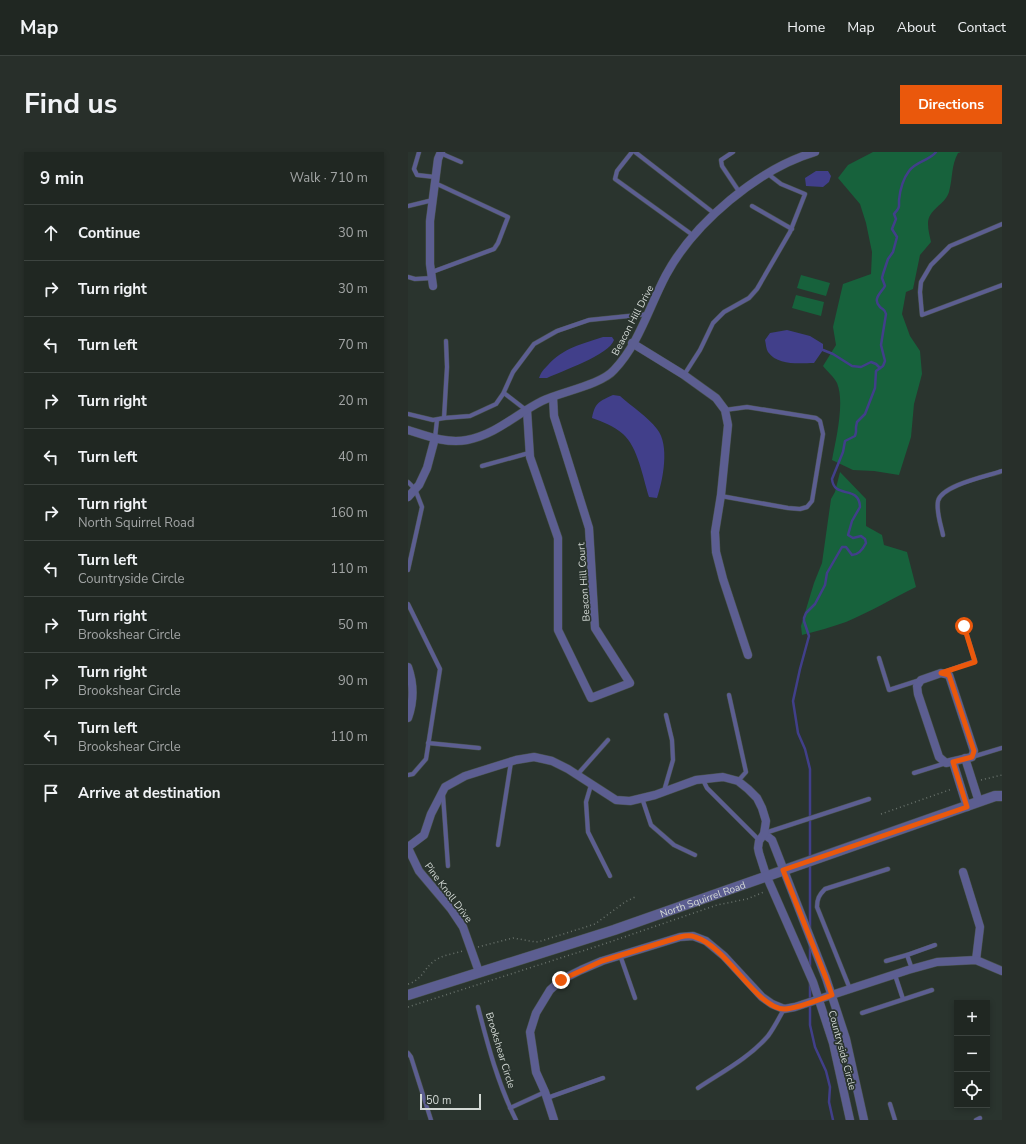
<!DOCTYPE html>
<html lang="en">
<head>
<meta charset="utf-8">
<style>
	:root { --surface:#202722; --page:#282f2a; --text:#f1f3f6; --muted:#a2a5a5; --line:#3d4440; --accent:#ea580c }
	body { margin:0; font-family:"Nunito Sans",sans-serif; background:var(--page); color:var(--text) }
	.controls { position:absolute; right:12px; bottom:12px; display:grid; overflow:hidden; border-radius:0px; box-shadow:0 2px 6px #0003 }
	.controls button { width:36px; height:36px; display:grid; place-items:center; padding:0; border:0; border-bottom:1px solid var(--line); background:var(--surface); color:var(--text); font:20px sans-serif }
	.scale { position:absolute; left:12px; bottom:10px; width:61px; box-sizing:border-box; padding-left:4px; border:2px solid #d3d9d5; border-top:0; font-size:11px; line-height:14px; white-space:nowrap; color:#d3d9d5; -webkit-text-stroke:3px #2a342e; paint-order:stroke }
	.stop { position:absolute; width:12px; height:12px; margin:-9px; border:3px solid #ea580c; border-radius:50%; background:#fff }
	.stop.end { background:#ea580c; border-color:#fff; box-shadow:0 1px 4px #0008 }
	.list { margin:0; padding:0; list-style:none }
	h2 { display:flex; justify-content:space-between; align-items:center; height:52px; margin:0; padding:0 16px; font-size:17px }
	h2 small { font-size:13px; font-weight:400; color:var(--muted) }
	.list li { display:grid; grid-template-columns:26px 1fr auto; gap:12px; align-items:center; box-sizing:border-box; height:56px; padding:0 16px; border-top:1px solid var(--line) }
	.list b { display:block; font-size:15px; white-space:nowrap }
	.list p { margin:0; font-size:13px; white-space:nowrap; color:var(--muted) }
	.list em { font-size:13px; font-style:normal; color:var(--muted) }
	.icon { flex:none; width:22px; height:22px; fill:none; stroke:currentColor; stroke-width:2; stroke-linecap:round; stroke-linejoin:round }
	.map { position:relative; flex:none; width:594px; height:968px; overflow:hidden; border-radius:0px }
	header { display:flex; align-items:center; gap:24px; box-sizing:border-box; height:56px; padding:0 20px; background:var(--surface); border-bottom:1px solid var(--line) }
	header strong { font-size:19px }
	nav { display:flex; gap:22px; margin-inline-start:auto; font-size:14px }
	.intro { display:flex; align-items:center; justify-content:space-between; box-sizing:border-box; height:96px; padding:0 24px }
	h1 { margin:0; font-size:28px }
	.button { padding:10px 18px; border-radius:0px; background:var(--accent); color:#fff; font-size:14px; font-weight:700 }
	main { display:flex; gap:24px; padding:0 24px }
	aside { flex:1; background:var(--surface); border-radius:0px; box-shadow:0 2px 6px #0003 }
	.map>svg:first-child { display:block }
	.green { fill:#17623c }
	.water { fill:#413f8a }
	.lines { fill:none; stroke-linecap:round; stroke-linejoin:round }
	.stream { stroke:#413f8a; stroke-width:2.5 }
	.service-casing { stroke:#48524c; stroke-width:5 }
	.minor-casing { stroke:#48524c; stroke-width:9 }
	.tertiary-casing { stroke:#48524c; stroke-width:11 }
	.path { stroke:#6a736d; stroke-width:1.5; stroke-dasharray:1 3; stroke-linecap:butt }
	.service { stroke:#5c5e91; stroke-width:4 }
	.minor { stroke:#5c5e91; stroke-width:8 }
	.tertiary { stroke:#5c5e91; stroke-width:10 }
	.route { stroke:#ea580c; stroke-width:5 }
	.labels { text-anchor:middle; stroke-width:3.5; stroke-linejoin:round; paint-order:stroke }
	.street-label { font-size:10px; fill:#d3d9d5; stroke:#2a342e }
</style>
</head>
<body>
<header>
<strong>Map</strong>
<nav><a>Home</a><a>Map</a><a>About</a><a>Contact</a></nav>
</header>
<div class="intro"><h1>Find us</h1><a class="button">Directions</a></div>
<main>
<aside>
<h2>9 min<small>Walk · 710 m</small></h2>
<ul class="list">
<li><svg class="icon" aria-label="ahead" viewBox="0 0 24 24"><path d="M12 20V5M6 11l6-6 6 6"/></svg><div><b>Continue</b></div><em>30 m</em></li>
<li><svg class="icon" aria-label="right" viewBox="0 0 24 24"><path d="M7 20v-9h11M14 6l5 5-5 5"/></svg><div><b>Turn right</b></div><em>30 m</em></li>
<li><svg class="icon" aria-label="left" viewBox="0 0 24 24"><path d="M17 20v-9H6M10 6l-5 5 5 5"/></svg><div><b>Turn left</b></div><em>70 m</em></li>
<li><svg class="icon" aria-label="right" viewBox="0 0 24 24"><path d="M7 20v-9h11M14 6l5 5-5 5"/></svg><div><b>Turn right</b></div><em>20 m</em></li>
<li><svg class="icon" aria-label="left" viewBox="0 0 24 24"><path d="M17 20v-9H6M10 6l-5 5 5 5"/></svg><div><b>Turn left</b></div><em>40 m</em></li>
<li><svg class="icon" aria-label="right" viewBox="0 0 24 24"><path d="M7 20v-9h11M14 6l5 5-5 5"/></svg><div><b>Turn right</b><p>North Squirrel Road</p></div><em>160 m</em></li>
<li><svg class="icon" aria-label="left" viewBox="0 0 24 24"><path d="M17 20v-9H6M10 6l-5 5 5 5"/></svg><div><b>Turn left</b><p>Countryside Circle</p></div><em>110 m</em></li>
<li><svg class="icon" aria-label="right" viewBox="0 0 24 24"><path d="M7 20v-9h11M14 6l5 5-5 5"/></svg><div><b>Turn right</b><p>Brookshear Circle</p></div><em>50 m</em></li>
<li><svg class="icon" aria-label="right" viewBox="0 0 24 24"><path d="M7 20v-9h11M14 6l5 5-5 5"/></svg><div><b>Turn right</b><p>Brookshear Circle</p></div><em>90 m</em></li>
<li><svg class="icon" aria-label="left" viewBox="0 0 24 24"><path d="M17 20v-9H6M10 6l-5 5 5 5"/></svg><div><b>Turn left</b><p>Brookshear Circle</p></div><em>110 m</em></li>
<li><svg class="icon" aria-label="arrive" viewBox="0 0 24 24"><path d="M6 21V4h12l-3 4 3 4H6"/></svg><div><b>Arrive at destination</b></div></li>
</ul>
</aside>
<div class="map">
<svg width="594" height="968" viewBox="0 0 594 968">
	<rect width="100%" height="100%" fill="#2a342e"/>
	<!-- green -->
	<g class="green">
		<path d="M 465,0 L 553,0 L 550,1 C 543,14 545,25 541,40 C 537,53 520,57 520,72 C 520,78 522,85 523,90 L 512,103 L 505,137 L 498,140 L 494,162 L 502,184 L 512,199 L 514,222 L 506,252 L 503,285 L 491,323 L 466,319 L 445,318 L 424,308 C 428,287 437,250 429,231 C 426,225 419,219 415,214 L 428,193 L 425,175 L 435,132 L 463,122 L 464,100 L 458,71 L 452,52 L 430,26 L 440,13 Z"/>
		<polygon points="393,123 422,131 418,144 389,136"/>
		<polygon points="388,143 416,150 413,164 384,156"/>
		<path d="M 432,320 L 458,347 L 458,374 L 474,383 L 476,393 L 499,400 L 508,435 C 485,446 462,460 438,470 C 424,475 409,479 394,483 L 393,474 L 406,431 L 414,411 L 423,347 L 427,340 Z"/>
	</g>
	<!-- water -->
	<g class="water">
		<polygon points="408,19 420,19 423,24 421,30 415,35 398,34 397,26"/>
		<path d="M 379,178 L 402,184 L 415,192 L 415,198 L 406,211 C 391,211 370,214 360,200 C 358,197 358,192 357,188 L 362,181 Z"/>
		<path d="M 195,185 L 204,185 L 206,188 C 201,203 154,219 139,226 L 131,226 C 133,220 136,217 140,213 C 155,196 174,192 195,185 Z"/>
		<path d="M 205,243 L 212,244 C 224,255 239,264 249,277 C 262,293 255,328 249,346 L 241,345 C 235,326 230,295 215,282 C 206,274 195,270 184,266 C 187,250 192,249 205,243 Z"/>
	</g>
	<g class="lines">
		<!-- stream -->
		<g class="stream">
			<polyline points="415,198 425,202 444,214 453,215 463,210 468,212 472,216"/>
			<path d="M 402,706 L 402,617 L 397,597 L 390,581 L 385,549 L 392,517 L 401,484 L 396,469 L 396,466 L 398,461 L 407,452 L 417,433 L 419,421 L 434,395 L 438,395 L 444,403 C 450,403 455,397 458,391 L 457,387 L 453,384 L 445,386 L 440,383 L 444,369 L 452,355 C 451,332 426,348 424,327 L 435,300 L 437,289 L 447,284 L 448,280 L 448,275 L 449,270 L 457,262 L 467,236 L 468,219 L 475,214 L 477,209 L 473,193 L 478,162 C 477,157 475,158 472,155 C 464,147 473,141 477,134 L 474,126 L 475,122 L 480,107 L 485,100 L 489,85 L 484,77 L 488,67 L 486,62 C 488,59 491,57 491,54 C 491,54 491,49 491,48 C 492,38 495,27 501,19 C 508,9 521,9 528,0"/>
			<polyline points="402,711 402,776"/>
			<polyline points="402,793 402,816"/>
			<polyline points="402,831 402,873 407,895 418,919 422,935 421,950 425,968"/>
		</g>
		<!-- service casing -->
		<g class="service-casing">
			<g id="service">
				<polyline points="11,0 6,17 9,23 27,25"/>
				<polyline points="224,0 209,19 207,27 286,84"/>
				<polyline points="227,0 307,62"/>
				<polyline points="325,0 313,8 314,14 332,41"/>
				<polyline points="32,1 53,10"/>
				<polyline points="0,54 25,48"/>
				<polyline points="344,54 384,77"/>
				<polyline points="594,72 542,94 523,113 513,130 512,140 514,163 594,133"/>
				<polyline points="24,120 86,97 90,91 100,65 27,31"/>
				<polyline points="0,125 7,127 24,126"/>
				<polyline points="276,223 292,198 305,171 316,160 341,146 349,137 382,80 397,42 373,32 360,22"/>
				<polyline points="96,241 118,258"/>
				<polyline points="0,262 25,268 36,266 62,264 88,252 95,242 105,220 126,192 149,179 181,168 240,162"/>
				<polyline points="36,266 39,215 38,189"/>
				<polyline points="27,286 29,268"/>
				<polyline points="74,314 121,301"/>
				<polyline points="0,330 7,337 14,355 0,418"/>
				<polyline points="313,344 380,356 392,357 399,355 404,349 415,282 412,269 408,266 339,255 317,258"/>
				<path d="M 535,383 C 533,373 528,360 530,349 C 534,333 580,324 594,319"/>
				<polyline points="0,452 32,517 18,607 5,622 0,623"/>
				<polyline points="471,506 481,538 512,528"/>
				<polyline points="536,520 567,509 556,474"/>
				<polyline points="321,543 338,620 330,629"/>
				<polyline points="20,591 71,596"/>
				<polyline points="564,605 594,596"/>
				<polyline points="506,621 538,611"/>
				<polyline points="169,623 200,588"/>
				<polyline points="295,628 299,636 351,688"/>
				<polyline points="183,633 178,650 180,680 202,724"/>
				<polyline points="256,639 265,608 264,588 258,563"/>
				<polyline points="35,643 40,714"/>
				<polyline points="234,646 243,673 266,693 287,703"/>
				<polyline points="357,681 461,647"/>
				<polyline points="90,693 103,610"/>
				<polyline points="212,803 227,846"/>
				<polyline points="478,809 499,803"/>
				<polyline points="504,817 499,803 527,793"/>
				<polyline points="487,823 495,847"/>
				<path d="M 442,837 L 409,755 C 409,747 411,743 417,737 L 480,717"/>
				<path d="M 70,855 C 80,894 90,932 108,968"/>
				<polyline points="454,861 524,838"/>
				<polyline points="0,901 3,905 23,968"/>
				<path d="M 290,936 C 314,920 341,906 360,884 C 366,876 371,866 376,857"/>
				<polyline points="139,946 195,926"/>
				<polyline points="482,952 487,968"/>
				<polyline points="102,956 137,940"/>
				<polyline points="568,968 572,966"/>
			</g>
		</g>
		<!-- minor casing -->
		<g class="minor-casing">
			<g id="minor">
				<polyline points="25,134 22,112 22,69 30,7 33,0"/>
				<polyline points="224,191 276,223 308,246 317,258 320,273 313,343 307,380 308,400 315,427 340,503"/>
				<polyline points="119,258 122,305 150,386 150,478 183,546 222,531 187,476 181,376 146,264 145,245"/>
				<path d="M 0,278 C 19,284 39,292 59,288 C 89,282 108,262 134,249 C 152,240 193,233 206,218 C 231,192 241,155 258,123 C 286,71 350,17 407,0"/>
				<polyline points="0,345 11,333 19,316 27,286"/>
				<path d="M 0,515 C 6,532 6,549 0,566"/>
				<polygon points="533,521 541,523 566,599 564,605 538,611 531,605 510,542 509,534 513,528"/>
				<polyline points="557,606 571,650"/>
				<polyline points="545,610 559,655"/>
				<polyline points="356,682 364,688 418,826 438,887 456,968"/>
				<polyline points="0,695 16,683 23,662 37,635 57,624 108,608 126,605 144,609 160,617 208,648 222,649 247,643 288,628 315,625 330,629 340,637 349,646 354,656 358,669 356,682 351,689 350,696 351,701 358,723 405,830 425,891 442,968"/>
				<polyline points="0,696 11,719 43,757 55,775 71,820"/>
				<polyline points="555,720 572,775 568,808"/>
				<polyline points="146,968 137,940 128,920 122,880 128,861 142,838 153,828 173,818 194,809 272,785 285,784 298,789 316,804 354,845 364,852 376,857 387,855 500,818 529,810 568,808 594,819"/>
			</g>
		</g>
		<!-- tertiary casing -->
		<g class="tertiary-casing">
			<g id="tertiary">
				<path id="s1" d="M 0,843 L 206,778 L 587,644 L 594,644"/>
			</g>
		</g>
		<!-- path -->
		<g class="path">
			<polyline points="573,628 594,623"/>
			<polyline points="473,662 544,637"/>
			<polyline points="70,795 105,786 128,790 133,789 187,772 217,750 227,745"/>
			<path d="M 0,832 C 14,828 15,818 25,810 C 33,803 45,802 55,799"/>
			<polyline points="0,855 193,793 309,753 339,747 356,740"/>
		</g>
		<!-- service -->
		<use href="#service" class="service"/>
		<!-- minor -->
		<use href="#minor" class="minor"/>
		<!-- tertiary -->
		<use href="#tertiary" class="tertiary"/>
	</g>
	<g class="lines">
		<!-- route -->
		<path class="route" d="M 153,828 L 194,809 L 272,785 C 276,784 282,783 287,785 C 320,795 347,855 376,857 C 387,857 413,847 424,843 L 418,826 L 375,718 L 559,655 L 545,610 L 564,605 L 566,599 L 541,523 L 533,521 L 567,510 L 556,474"/>
	</g>
	<g class="labels">
		<!-- street labels -->
		<g class="street-label">
			<text transform="translate(224 168) rotate(-62)" y="4">Beacon Hill Drive</text>
			<text transform="translate(175 430) rotate(-94)" y="4">Beacon Hill Court</text>
			<text transform="translate(41 740) rotate(53)" y="4">Pine Knoll Drive</text>
			<text dy="4" stroke="none"><textPath href="#s1" startOffset="310">North Squirrel Road</textPath></text>
			<text transform="translate(93 898) rotate(73)" y="4">Brookshear Circle</text>
			<text transform="translate(435 898) rotate(75)" y="4">Countryside Circle</text>
		</g>
	</g>
</svg>
<div class="controls">
<button>+</button>
<button>−</button>
<button><svg class="icon" aria-label="locate" viewBox="0 0 24 24"><circle cx="12" cy="12" r="6"/><path d="M12 2v4M12 18v4M2 12h4M18 12h4"/></svg></button>
</div>
<div class="scale">50 m</div>
<div class="stop" style="left:556px;top:474px"></div>
<div class="stop end" style="left:153px;top:828px"></div>
</div>
</main>
</body>
</html>
